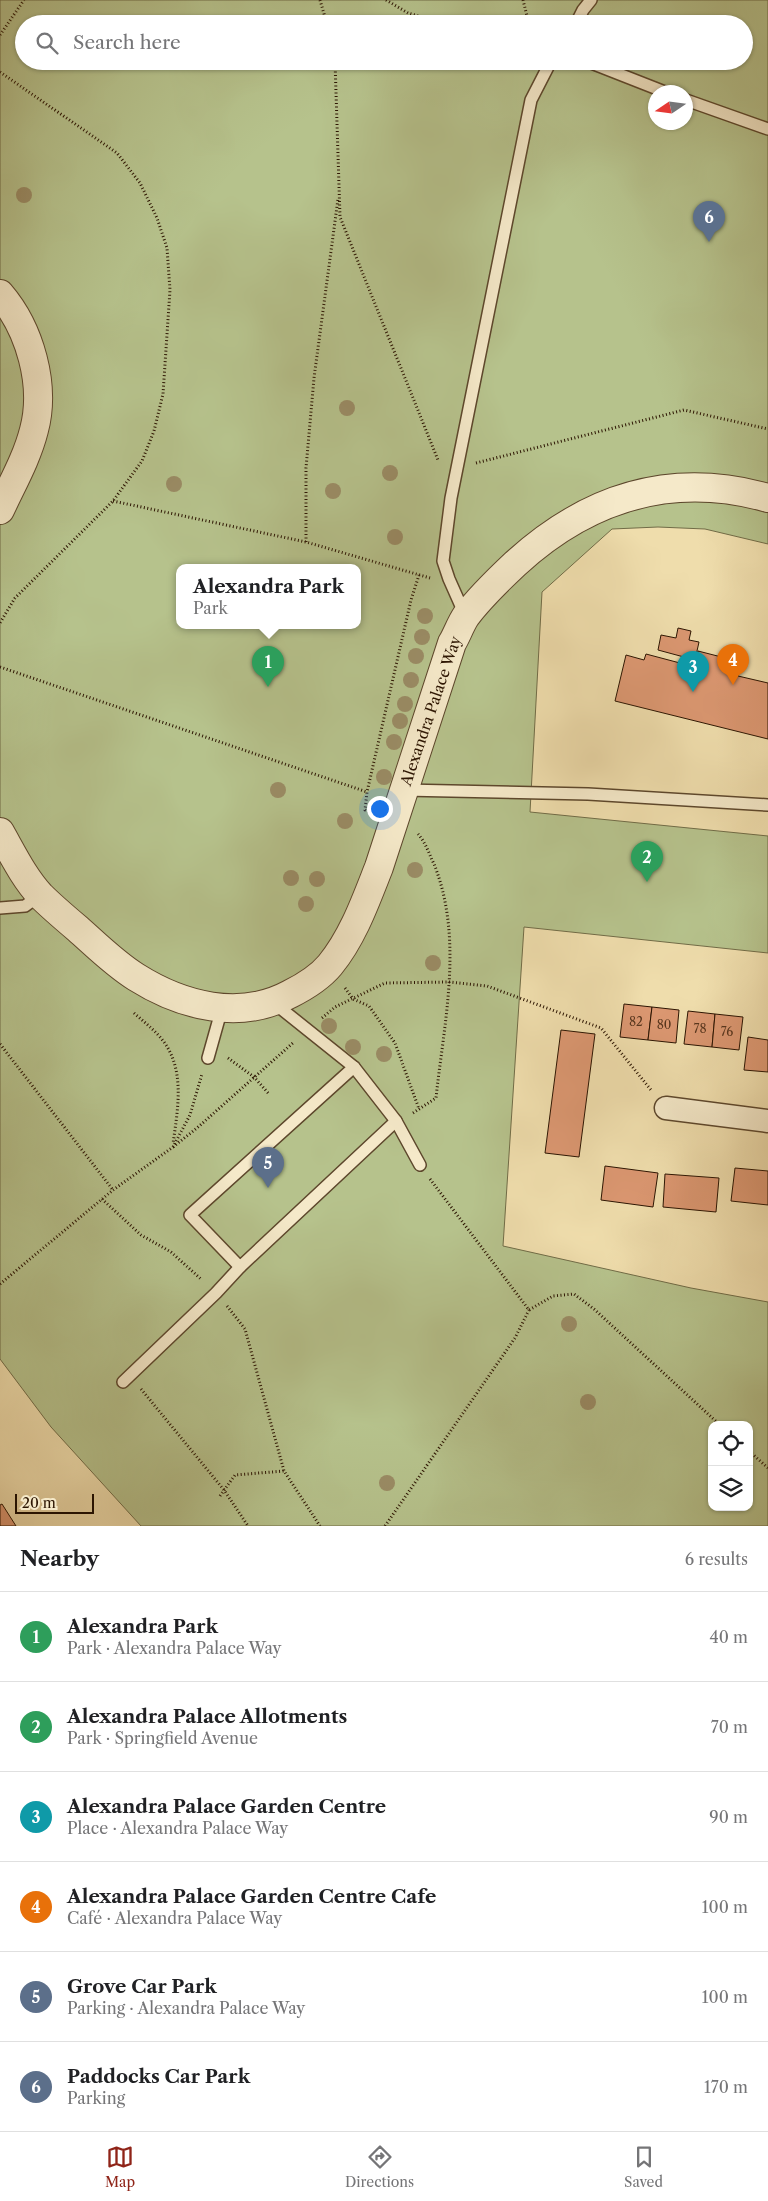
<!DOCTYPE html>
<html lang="en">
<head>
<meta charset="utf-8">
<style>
	:root { --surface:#fff; --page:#f6f6f6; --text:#202124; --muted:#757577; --line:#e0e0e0; --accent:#8f2418 }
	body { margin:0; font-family:"Libre Caslon Text",serif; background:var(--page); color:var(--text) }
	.controls { position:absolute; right:15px; bottom:15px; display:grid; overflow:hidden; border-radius:10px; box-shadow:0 1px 4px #0004 }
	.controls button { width:45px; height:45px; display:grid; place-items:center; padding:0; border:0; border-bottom:1px solid var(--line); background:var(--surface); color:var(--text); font:25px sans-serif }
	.compass { position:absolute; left:648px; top:85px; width:45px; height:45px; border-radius:50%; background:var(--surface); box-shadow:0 1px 4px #0004; rotate:257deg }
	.scale { position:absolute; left:15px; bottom:12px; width:79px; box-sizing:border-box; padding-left:5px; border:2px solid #2c1502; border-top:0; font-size:14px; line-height:18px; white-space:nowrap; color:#2c1502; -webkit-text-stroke:4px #f5e9c9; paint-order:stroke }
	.you { position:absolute; left:379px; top:808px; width:18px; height:18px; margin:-12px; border:4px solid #fff; border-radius:50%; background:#1a73e8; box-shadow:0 0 0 8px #1a73e833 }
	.badge { display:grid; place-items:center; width:32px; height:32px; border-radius:50%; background:var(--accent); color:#fff; font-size:16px; font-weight:700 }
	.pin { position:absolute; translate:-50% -41px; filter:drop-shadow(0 1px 2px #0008) }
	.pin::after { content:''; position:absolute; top:26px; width:18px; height:15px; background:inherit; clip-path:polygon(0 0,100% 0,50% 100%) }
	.popup { position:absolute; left:176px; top:564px; width:185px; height:65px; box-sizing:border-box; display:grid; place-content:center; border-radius:10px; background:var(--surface); filter:drop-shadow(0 1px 4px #0005); font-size:16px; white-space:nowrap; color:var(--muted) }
	.popup b { font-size:19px; color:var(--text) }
	.popup::after { content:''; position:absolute; left:50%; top:100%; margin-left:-10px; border:10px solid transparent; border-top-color:var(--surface) }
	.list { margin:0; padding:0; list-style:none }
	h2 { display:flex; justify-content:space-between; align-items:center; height:65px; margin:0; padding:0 20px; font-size:21px }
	h2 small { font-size:16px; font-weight:400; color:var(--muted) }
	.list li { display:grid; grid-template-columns:32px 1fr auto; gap:15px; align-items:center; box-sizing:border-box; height:90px; padding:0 20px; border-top:1px solid var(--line) }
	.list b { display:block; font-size:19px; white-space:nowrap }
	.list p { margin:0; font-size:16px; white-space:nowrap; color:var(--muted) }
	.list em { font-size:16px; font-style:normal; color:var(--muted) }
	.icon { flex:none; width:28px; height:28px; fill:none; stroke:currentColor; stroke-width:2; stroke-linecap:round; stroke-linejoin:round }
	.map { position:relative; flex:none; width:768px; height:1526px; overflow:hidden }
	.search { position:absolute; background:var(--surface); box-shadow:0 1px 4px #0004; left:15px; right:15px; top:15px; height:55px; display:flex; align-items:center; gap:12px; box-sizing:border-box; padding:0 18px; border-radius:28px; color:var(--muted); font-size:19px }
	.sheet { height:605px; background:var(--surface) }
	nav { display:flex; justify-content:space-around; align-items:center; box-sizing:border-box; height:70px; border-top:1px solid var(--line); background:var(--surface); font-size:14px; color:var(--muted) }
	nav a { display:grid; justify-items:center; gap:2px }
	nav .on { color:var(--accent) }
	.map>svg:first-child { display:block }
	.green { fill:#b6c28c; stroke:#716c47; fill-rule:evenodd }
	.building { fill:#db9771; stroke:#2c1502 }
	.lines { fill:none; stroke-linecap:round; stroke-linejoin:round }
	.service-casing { stroke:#5d472c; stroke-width:14 }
	.minor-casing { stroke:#5d472c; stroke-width:25 }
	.tertiary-casing { stroke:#5d472c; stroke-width:30 }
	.path { stroke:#2c1502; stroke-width:3; stroke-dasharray:1 2.5; stroke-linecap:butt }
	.service { stroke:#f5e9c9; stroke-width:11 }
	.minor { stroke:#f5e9c9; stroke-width:22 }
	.tertiary { stroke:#f5e9c9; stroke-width:28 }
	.tree { fill:#9a8c65 }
	.labels { text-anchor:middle; stroke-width:4.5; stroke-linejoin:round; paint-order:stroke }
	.number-label { font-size:12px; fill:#58361e }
	.street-label { font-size:15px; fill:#2c1502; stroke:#f5e9c9 }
</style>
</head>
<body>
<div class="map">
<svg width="768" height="1526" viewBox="0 0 768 1526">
	<rect width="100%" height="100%" fill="#efddac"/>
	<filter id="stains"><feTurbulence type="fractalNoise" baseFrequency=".004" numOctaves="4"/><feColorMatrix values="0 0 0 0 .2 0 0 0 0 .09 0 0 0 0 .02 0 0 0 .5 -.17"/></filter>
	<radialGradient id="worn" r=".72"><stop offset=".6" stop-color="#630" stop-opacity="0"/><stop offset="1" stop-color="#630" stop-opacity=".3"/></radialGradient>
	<!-- green -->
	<path class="green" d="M 0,0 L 768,0 L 768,544 L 705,529 L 658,527 L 612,529 L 542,592 L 530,812 L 768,836 L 768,953 L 524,927 L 503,1246 L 691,1288 L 768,1302 L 768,1526 L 141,1526 L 51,1427 L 0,1359 ZM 24,24 L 744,24 L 744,61 L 24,61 ZM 656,92 L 686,92 L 686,122 L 656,122 ZM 179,568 L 357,568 L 357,626 L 179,626 ZM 712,1425 L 749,1425 L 749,1507 L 712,1507 Z"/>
	<!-- building -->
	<g class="building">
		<polygon points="678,628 691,631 689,640 699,642 695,660 658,650 661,635 676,638"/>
		<polygon points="698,651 741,662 738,676 768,683 768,739 615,701 626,655 644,660 646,654 695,667"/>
		<polygon points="624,1004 652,1007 648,1040 620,1037"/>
		<polygon points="652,1007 679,1010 676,1043 648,1040"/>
		<polygon points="688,1011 715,1014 712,1047 684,1044"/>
		<polygon points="715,1014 743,1017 739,1050 712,1047"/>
		<polygon points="561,1030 595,1034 579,1157 545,1153"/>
		<polygon points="748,1037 768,1040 768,1072 744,1070"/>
		<polygon points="605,1166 658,1173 653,1207 601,1200"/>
		<polygon points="735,1168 768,1171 768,1205 731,1201"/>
		<polygon points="665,1174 719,1178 716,1212 663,1207"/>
		<polygon points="2,1504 16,1526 0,1526 0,1505"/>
	</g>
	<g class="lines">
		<!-- service casing -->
		<g class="service-casing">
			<g id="service">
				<polyline points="576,24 583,10 591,0"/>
				<polyline points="586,61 665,92"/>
				<polyline points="686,100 768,129"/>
				<polyline points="465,615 449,579 443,561 451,498 531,100 551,61"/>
				<polyline points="404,790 588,794 768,805"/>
				<polyline points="0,908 25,906 40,895"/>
				<polyline points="274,1003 354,1067 396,1121 420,1165"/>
				<polyline points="208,1058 222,1008"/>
				<polyline points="354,1067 190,1215 240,1267 396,1121"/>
				<polyline points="123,1382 216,1293 240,1267"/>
			</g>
		</g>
		<!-- minor casing -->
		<g class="minor-casing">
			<polyline id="minor" points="666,1108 768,1121"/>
		</g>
		<!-- tertiary casing -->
		<g class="tertiary-casing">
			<g id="tertiary">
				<path d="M 0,294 C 30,329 46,385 34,430 C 27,458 12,484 0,510"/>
				<path d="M 0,832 C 12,853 24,878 41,896 C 52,907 65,918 78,929 C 96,945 115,964 136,977 C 182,1006 240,1021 290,994 C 304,987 320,977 330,965 C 353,937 366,900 379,867 L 452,643 C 457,635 460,625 466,616 C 480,597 498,580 515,564 C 588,497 672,471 768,498"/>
			</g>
		</g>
		<!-- path -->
		<g class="path">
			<polyline points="320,0 327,24"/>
			<polyline points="386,0 408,13 444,24"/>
			<polyline points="523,0 529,24"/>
			<polyline points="0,35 24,0"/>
			<polyline points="335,61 340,217 438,460"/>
			<polyline points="0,72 117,153 140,183 157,218 167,248 170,290 163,394 154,431 142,461 113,501 15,598 0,623"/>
			<polyline points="476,463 684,410 768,429"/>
			<polyline points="113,501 306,542 430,578"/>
			<polyline points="306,542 306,468 314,378 338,199"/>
			<polyline points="0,667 367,792"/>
			<polyline points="369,812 365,810 367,792 411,600 419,575"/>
			<polyline points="345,988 353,999 369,1006 395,1043 419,1109"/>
			<path d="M 134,1013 C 143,1021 152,1028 160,1037 C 186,1067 178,1107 173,1144"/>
			<polyline points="322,1018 335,1007 385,983 449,982 487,986 601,1028 651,1090"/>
			<polyline points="0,1044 113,1190"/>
			<polyline points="228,1058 254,1077 269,1094"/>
			<path d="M 413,1113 L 436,1098 C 444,1022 464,939 434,864 C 429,854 426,843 418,834"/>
			<polyline points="173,1147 197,1128 294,1042"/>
			<polyline points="430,1179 529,1310 553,1296 574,1294 594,1309 720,1425"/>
			<polyline points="102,1199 141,1235 171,1252 202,1280"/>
			<polyline points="0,1284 113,1190 173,1147 190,1115 202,1074"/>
			<polyline points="227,1306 245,1329 284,1471 320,1526"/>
			<polyline points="141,1389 224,1490 248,1526"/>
			<polyline points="749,1451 768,1468"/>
			<polyline points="220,1496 235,1475 284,1471"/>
			<polyline points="385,1526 515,1338 529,1310"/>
		</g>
		<!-- service -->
		<use href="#service" class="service"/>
		<!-- minor -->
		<use href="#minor" class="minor"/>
		<!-- tertiary -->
		<use href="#tertiary" class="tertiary"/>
	</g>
	<!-- trees -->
	<g class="tree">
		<circle cx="24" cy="195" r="8"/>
		<circle cx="347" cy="408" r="8"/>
		<circle cx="390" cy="473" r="8"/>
		<circle cx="174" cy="484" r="8"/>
		<circle cx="333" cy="491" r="8"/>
		<circle cx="395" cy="537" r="8"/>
		<circle cx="425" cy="616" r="8"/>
		<circle cx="422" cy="637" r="8"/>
		<circle cx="416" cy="656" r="8"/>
		<circle cx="411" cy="680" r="8"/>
		<circle cx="405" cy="704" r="8"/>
		<circle cx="400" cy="721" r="8"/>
		<circle cx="394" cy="742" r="8"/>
		<circle cx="384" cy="777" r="8"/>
		<circle cx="278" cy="790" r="8"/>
		<circle cx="345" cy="821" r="8"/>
		<circle cx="415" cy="870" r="8"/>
		<circle cx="291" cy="878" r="8"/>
		<circle cx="317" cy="879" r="8"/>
		<circle cx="306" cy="904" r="8"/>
		<circle cx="433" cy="963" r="8"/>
		<circle cx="329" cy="1026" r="8"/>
		<circle cx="353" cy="1047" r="8"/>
		<circle cx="384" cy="1054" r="8"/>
		<circle cx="569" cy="1324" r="8"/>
		<circle cx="588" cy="1402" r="8"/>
		<circle cx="387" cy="1483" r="8"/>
	</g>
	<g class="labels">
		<!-- number labels -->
		<g class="number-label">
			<text x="636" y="1026">82</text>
			<text x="664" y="1029">80</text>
			<text x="700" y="1033">78</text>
			<text x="727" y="1036">76</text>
		</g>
		<!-- street labels -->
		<g class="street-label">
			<text transform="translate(431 711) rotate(-71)" y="5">Alexandra Palace Way</text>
		</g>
	</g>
	<rect width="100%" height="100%" filter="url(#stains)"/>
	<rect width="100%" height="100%" fill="url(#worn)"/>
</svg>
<div class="controls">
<button><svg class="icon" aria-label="locate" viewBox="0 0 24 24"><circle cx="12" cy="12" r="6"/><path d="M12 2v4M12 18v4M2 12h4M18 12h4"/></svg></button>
<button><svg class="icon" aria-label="layers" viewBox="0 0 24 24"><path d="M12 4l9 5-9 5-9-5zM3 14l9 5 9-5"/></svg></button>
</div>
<svg class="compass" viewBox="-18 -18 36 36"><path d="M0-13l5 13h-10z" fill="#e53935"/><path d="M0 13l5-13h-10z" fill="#757577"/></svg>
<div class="scale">20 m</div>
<div class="you"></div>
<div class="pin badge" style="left:268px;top:687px;background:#2e9e5b">1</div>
<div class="popup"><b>Alexandra Park</b>Park</div>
<div class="pin badge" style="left:647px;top:882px;background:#2e9e5b">2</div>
<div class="pin badge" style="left:693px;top:692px;background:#0f9aa8">3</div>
<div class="pin badge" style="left:733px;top:685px;background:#e8710a">4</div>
<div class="pin badge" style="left:268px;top:1188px;background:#5c6f8a">5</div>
<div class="pin badge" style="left:709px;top:242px;background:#5c6f8a">6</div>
<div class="search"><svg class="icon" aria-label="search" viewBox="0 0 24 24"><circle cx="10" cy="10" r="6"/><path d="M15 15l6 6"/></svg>Search here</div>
</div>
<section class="sheet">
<h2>Nearby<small>6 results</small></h2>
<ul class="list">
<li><span class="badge" style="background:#2e9e5b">1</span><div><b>Alexandra Park</b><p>Park · Alexandra Palace Way</p></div><em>40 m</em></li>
<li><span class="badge" style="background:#2e9e5b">2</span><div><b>Alexandra Palace Allotments</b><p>Park · Springfield Avenue</p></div><em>70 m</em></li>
<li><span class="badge" style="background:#0f9aa8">3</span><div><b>Alexandra Palace Garden Centre</b><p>Place · Alexandra Palace Way</p></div><em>90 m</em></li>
<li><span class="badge" style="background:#e8710a">4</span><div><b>Alexandra Palace Garden Centre Cafe</b><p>Café · Alexandra Palace Way</p></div><em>100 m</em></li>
<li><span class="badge" style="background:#5c6f8a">5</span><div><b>Grove Car Park</b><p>Parking · Alexandra Palace Way</p></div><em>100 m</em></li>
<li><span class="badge" style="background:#5c6f8a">6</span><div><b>Paddocks Car Park</b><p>Parking</p></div><em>170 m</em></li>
</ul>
</section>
<nav>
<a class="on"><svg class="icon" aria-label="map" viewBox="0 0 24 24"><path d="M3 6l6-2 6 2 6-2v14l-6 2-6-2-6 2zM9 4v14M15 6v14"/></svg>Map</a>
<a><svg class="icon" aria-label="directions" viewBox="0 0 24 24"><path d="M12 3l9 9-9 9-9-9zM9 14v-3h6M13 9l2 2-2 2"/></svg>Directions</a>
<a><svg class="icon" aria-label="saved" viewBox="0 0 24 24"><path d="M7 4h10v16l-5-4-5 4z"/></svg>Saved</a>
</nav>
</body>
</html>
